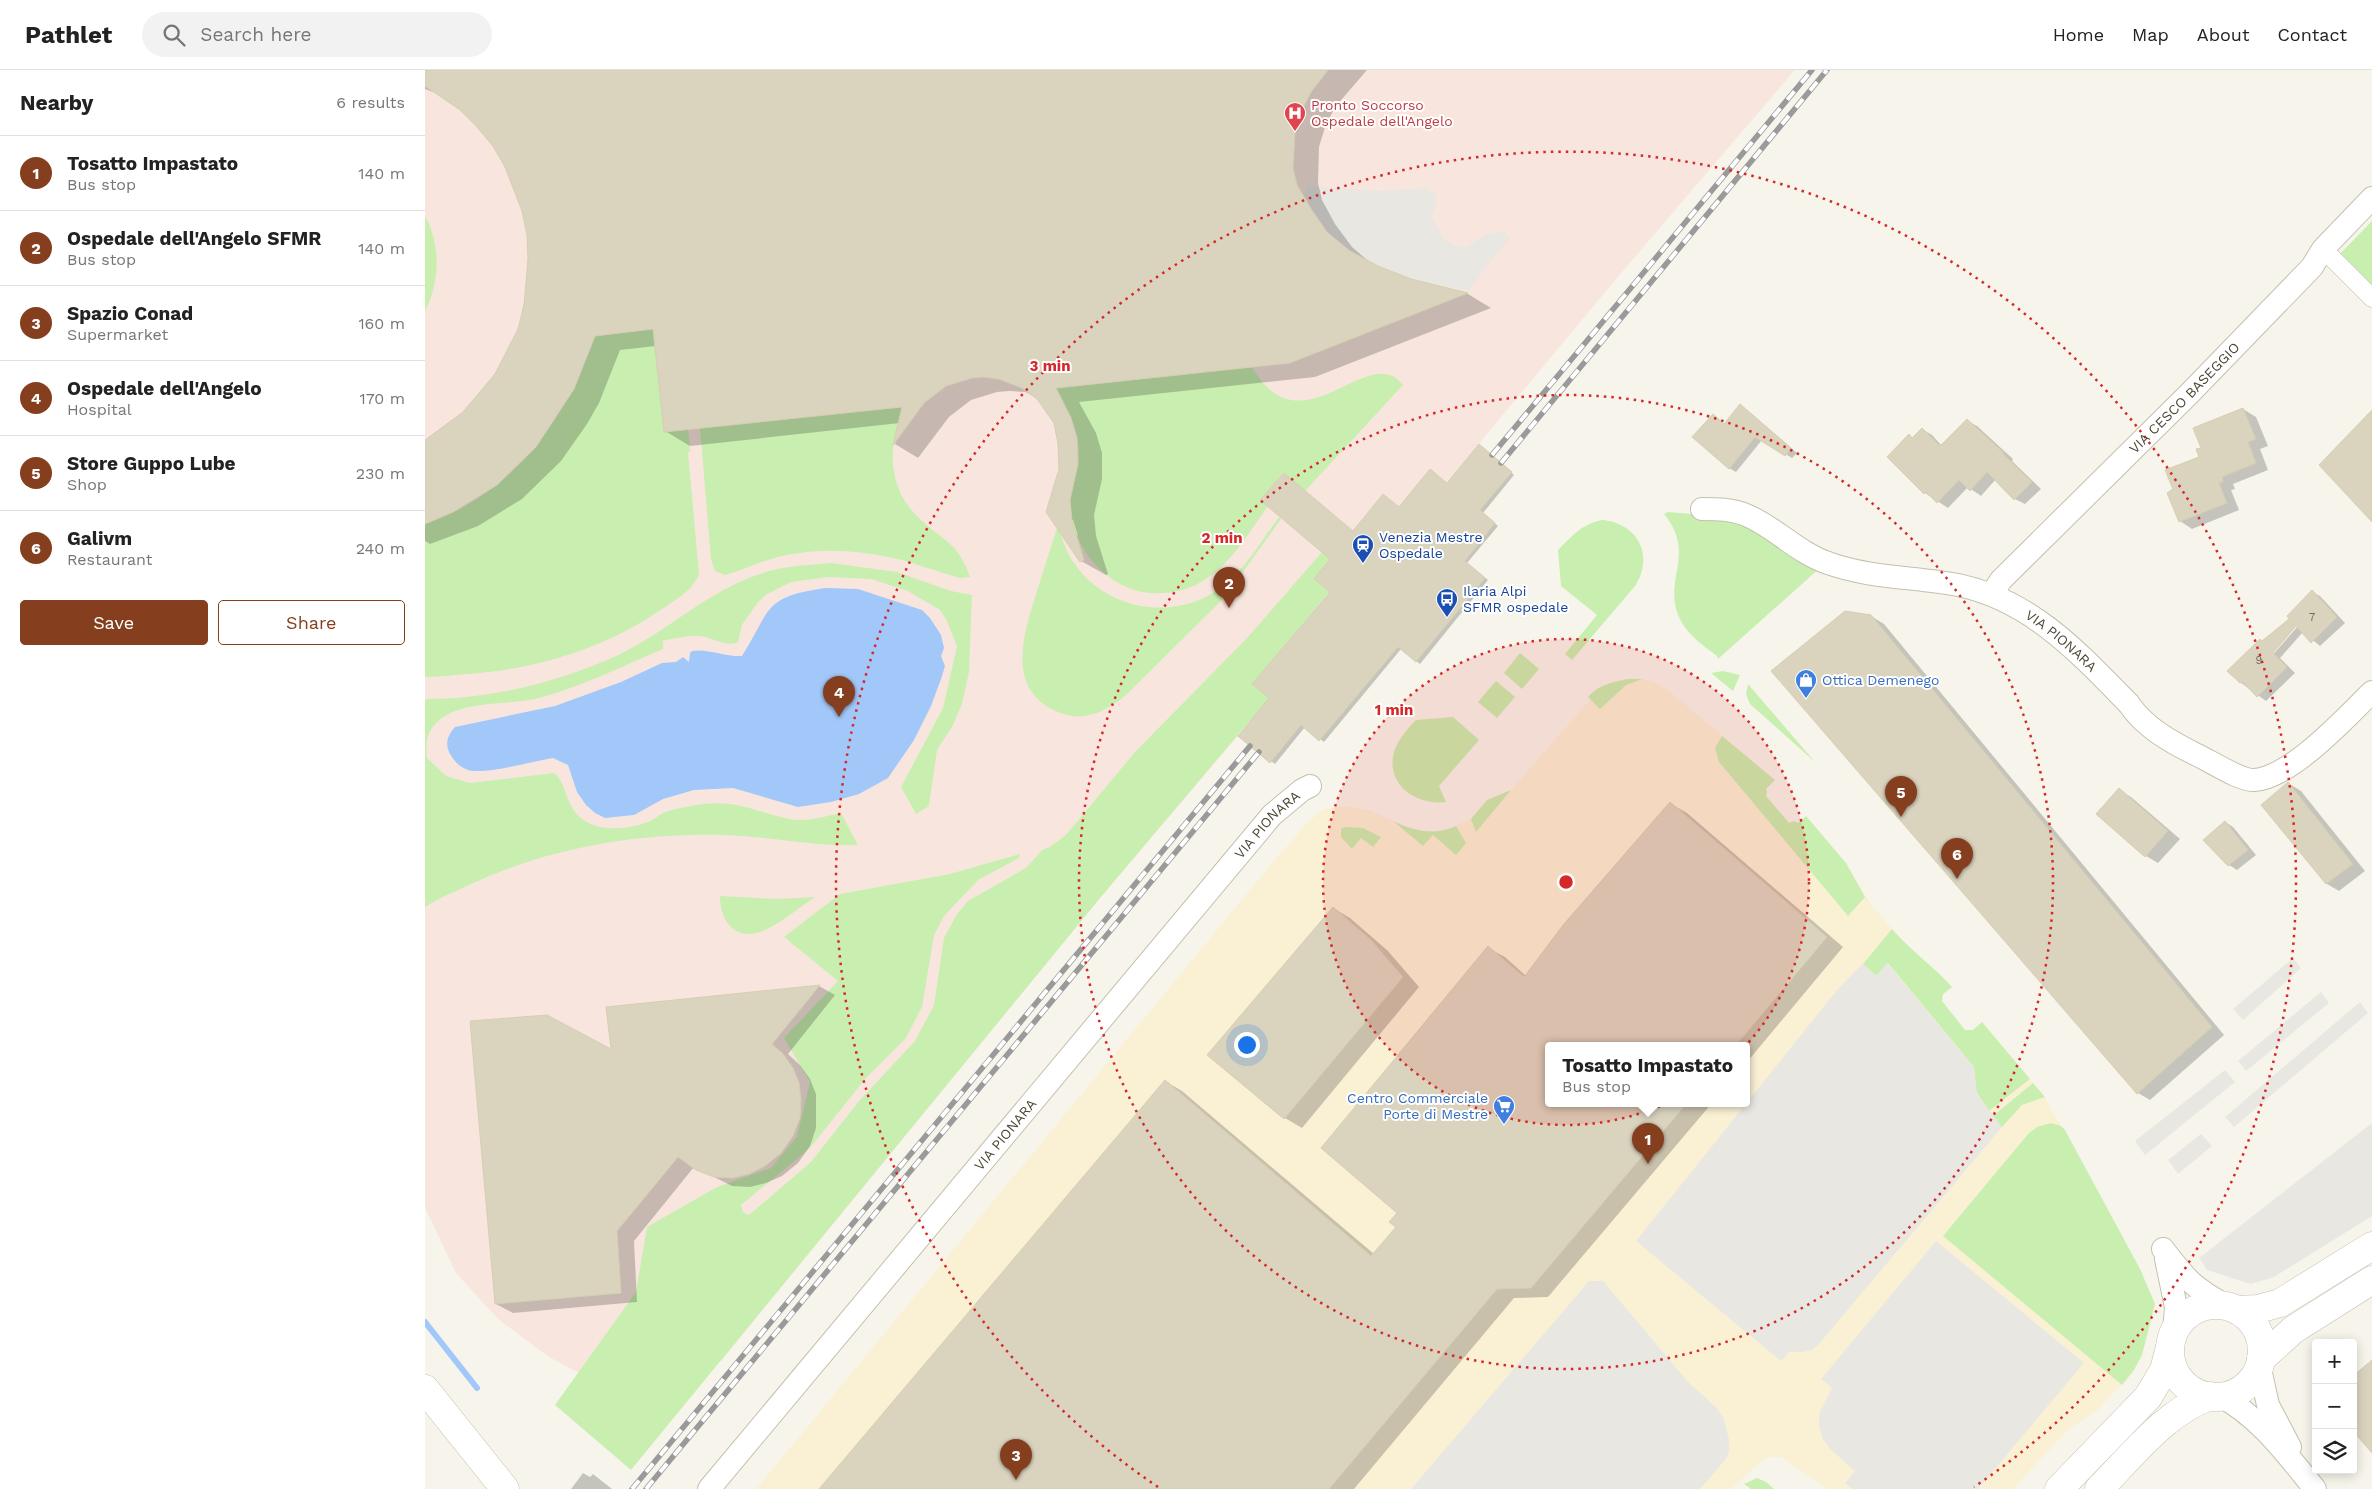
<!DOCTYPE html>
<html lang="en">
<head>
<meta charset="utf-8">
<style>
	:root { --surface:#fff; --page:#f2f2f2; --text:#222; --muted:#767676; --line:#e0e0e0; --accent:#853f1e }
	body { margin:0; font-family:"Work Sans",sans-serif; background:var(--page); color:var(--text) }
	.controls { position:absolute; right:15px; bottom:15px; display:grid; overflow:hidden; border-radius:5px; box-shadow:0 2px 12px #0003 }
	.controls button { width:45px; height:45px; display:grid; place-items:center; padding:0; border:0; border-bottom:1px solid var(--line); background:var(--surface); color:var(--text); font:25px sans-serif }
	.you { position:absolute; left:821px; top:974px; width:18px; height:18px; margin:-12px; border:4px solid #fff; border-radius:50%; background:#1a73e8; box-shadow:0 0 0 8px #1a73e833 }
	.badge { display:grid; place-items:center; width:32px; height:32px; border-radius:50%; background:var(--accent); color:#fff; font-size:16px; font-weight:700 }
	.pin { position:absolute; translate:-50% -41px; filter:drop-shadow(0 1px 2px #0008) }
	.pin::after { content:''; position:absolute; top:26px; width:18px; height:15px; background:inherit; clip-path:polygon(0 0,100% 0,50% 100%) }
	.popup { position:absolute; left:1120px; top:972px; width:205px; height:65px; box-sizing:border-box; display:grid; place-content:center; border-radius:5px; background:var(--surface); filter:drop-shadow(0 1px 4px #0005); font-size:16px; white-space:nowrap; color:var(--muted) }
	.popup b { font-size:19px; color:var(--text) }
	.popup::after { content:''; position:absolute; left:50%; top:100%; margin-left:-10px; border:10px solid transparent; border-top-color:var(--surface) }
	.list { margin:0; padding:0; list-style:none }
	h2 { display:flex; justify-content:space-between; align-items:center; height:65px; margin:0; padding:0 20px; font-size:21px }
	h2 small { font-size:16px; font-weight:400; color:var(--muted) }
	.list li { display:grid; grid-template-columns:32px 1fr auto; gap:15px; align-items:center; box-sizing:border-box; height:75px; padding:0 20px; border-top:1px solid var(--line) }
	.list b { display:block; font-size:19px; white-space:nowrap }
	.list p { margin:0; font-size:16px; white-space:nowrap; color:var(--muted) }
	.list em { font-size:16px; font-style:normal; color:var(--muted) }
	.actions { display:flex; gap:10px; padding:15px 20px }
	.actions a { flex:1; padding:11px 0; border:1px solid var(--accent); border-radius:5px; text-align:center; font-size:18px; color:var(--accent) }
	.actions .main { background:var(--accent); color:#fff }
	.icon { flex:none; width:28px; height:28px; fill:none; stroke:currentColor; stroke-width:2; stroke-linecap:round; stroke-linejoin:round }
	.map { position:relative; flex:none; width:1947px; height:1419px; overflow:hidden }
	header { display:flex; align-items:center; gap:30px; box-sizing:border-box; height:70px; padding:0 25px; background:var(--surface); border-bottom:1px solid var(--line) }
	header strong { font-size:24px }
	nav { display:flex; gap:28px; margin-inline-start:auto; font-size:18px }
	.search { width:350px; height:45px; background:var(--page); display:flex; align-items:center; gap:12px; box-sizing:border-box; padding:0 18px; border-radius:28px; color:var(--muted); font-size:19px }
	main { display:flex }
	aside { flex:1; background:var(--surface) }
	.map>svg:first-child { display:block }
	.commercial { fill:#faf1d5; fill-rule:evenodd }
	.medical { fill:#f8e6de }
	.green { fill:#c8efb0 }
	.parking { fill:#e8e7e2 }
	.water { fill:#a2c7f9 }
	.shadow { fill:#0003; fill-rule:evenodd }
	.lines { fill:none; stroke-linecap:round; stroke-linejoin:round }
	.stream { stroke:#a2c7f9; stroke-width:6 }
	.building { fill:#dad4bf; stroke:#d6ceb1 }
	.pedestrian-casing { stroke:#c4c0ac; stroke-width:19 }
	.minor-casing { stroke:#c4c0ac; stroke-width:24 }
	.tertiary-casing { stroke:#c4c0ac; stroke-width:29 }
	.pedestrian { stroke:#fff; stroke-width:18 }
	.minor { stroke:#fff; stroke-width:22 }
	.tertiary { stroke:#fff; stroke-width:28 }
	.rail-casing { stroke:#9a9a9a; stroke-width:5.5 }
	.rail { stroke:#fff; stroke-width:4; stroke-dasharray:11; stroke-linecap:butt }
	.ring { fill:none; stroke:#d62828; stroke-width:2.5; stroke-dasharray:2.5 5 }
	.labels { text-anchor:middle; stroke-width:4; stroke-linejoin:round; paint-order:stroke }
	.number-label { font-size:11px; fill:#706b59 }
	.health-label { font-size:14px; fill:#be3a42; stroke:#fff; text-anchor:start }
	.street-label { font-size:14px; fill:#4d4837; stroke:#fff }
	.transit-label { font-size:14px; fill:#164399; stroke:#fff; text-anchor:start }
	.shop-label { font-size:14px; fill:#366cbe; stroke:#fff; text-anchor:start }
	.centre { fill:#d62828; stroke:#fff; stroke-width:2.5 }
	.ring-label { font-size:15px; text-anchor:middle; font-weight:bold; fill:#d62828; stroke:#fff; stroke-width:4; stroke-linejoin:round; paint-order:stroke }
</style>
</head>
<body>
<header>
<strong>Pathlet</strong>
<div class="search"><svg class="icon" aria-label="search" viewBox="0 0 24 24"><circle cx="10" cy="10" r="6"/><path d="M15 15l6 6"/></svg>Search here</div>
<nav><a>Home</a><a>Map</a><a>About</a><a>Contact</a></nav>
</header>
<main>
<aside>
<h2>Nearby<small>6 results</small></h2>
<ul class="list">
<li><span class="badge">1</span><div><b>Tosatto Impastato</b><p>Bus stop</p></div><em>140 m</em></li>
<li><span class="badge">2</span><div><b>Ospedale dell'Angelo SFMR</b><p>Bus stop</p></div><em>140 m</em></li>
<li><span class="badge">3</span><div><b>Spazio Conad</b><p>Supermarket</p></div><em>160 m</em></li>
<li><span class="badge">4</span><div><b>Ospedale dell'Angelo</b><p>Hospital</p></div><em>170 m</em></li>
<li><span class="badge">5</span><div><b>Store Guppo Lube</b><p>Shop</p></div><em>230 m</em></li>
<li><span class="badge">6</span><div><b>Galivm</b><p>Restaurant</p></div><em>240 m</em></li>
</ul>
<div class="actions"><a class="main">Save</a><a>Share</a></div>
</aside>
<div class="map">
<svg width="1947" height="1419" viewBox="0 0 1947 1419">
	<rect width="100%" height="100%" fill="#f7f5eb"/>
	<!-- commercial -->
	<path class="commercial" d="M 1217,609 L 1229,612 L 1243,620 L 1350,710 L 1341,719 L 1341,726 L 1364,753 L 1369,751 L 1373,753 L 1381,746 L 1421,793 L 1446,834 L 1482,877 L 1510,899 L 1527,917 L 1518,924 L 1517,931 L 1540,960 L 1548,960 L 1557,952 L 1620,1027 L 1715,1199 L 1730,1234 L 1713,1292 L 1703,1307 L 1674,1339 L 1643,1360 L 1588,1419 L 1402,1419 L 1356,1387 L 1342,1387 L 1306,1419 L 331,1419 L 842,799 L 881,754 L 898,739 L 921,736 L 945,740 L 984,759 L 995,761 L 1016,761 L 1025,758 L 1046,749 L 1062,730 L 1086,720 L 1165,630 L 1175,639 L 1201,615 ZM 1124,975 L 1322,975 L 1322,1033 L 1124,1033 Z"/>
	<!-- medical -->
	<polygon class="medical" points="0,0 1370,0 1191,209 1022,412 1005,399 974,437 958,425 889,509 904,522 827,614 813,666 675,828 297,1290 274,1309 184,1319 124,1287 73,1249 31,1203 0,1138"/>
	<!-- green -->
	<g class="green">
		<path d="M 0,146 C 16,175 15,212 0,241 Z"/>
		<polygon points="1947,151 1947,219 1913,186"/>
		<path d="M 228,259 L 239,362 L 263,359 L 265,381 L 263,382 L 274,504 C 268,520 252,529 237,539 C 179,579 112,599 42,604 C 28,605 14,607 0,607 L 0,454 C 87,425 141,350 170,266 Z"/>
		<path d="M 827,297 C 877,384 943,269 978,315 L 880,421 L 858,403 L 836,430 L 843,436 C 811,481 787,527 725,523 C 680,519 645,475 645,431 C 645,419 651,407 653,394 C 657,367 645,337 626,319 Z"/>
		<path d="M 482,336 C 461,372 462,417 493,447 C 517,471 533,471 545,507 L 535,508 C 512,502 491,493 468,488 C 433,480 397,478 362,485 C 340,489 321,499 300,505 L 290,501 L 286,489 L 275,358 Z"/>
		<path d="M 1243,442 L 1318,448 L 1396,497 L 1293,589 L 1292,586 C 1279,576 1264,566 1256,551 C 1235,512 1273,485 1239,444 Z"/>
		<path d="M 854,447 L 856,449 L 800,527 L 700,626 C 680,642 658,653 633,642 C 579,619 599,563 612,521 C 619,499 626,477 633,455 C 637,468 641,482 649,493 C 682,542 753,552 798,516 C 821,498 837,470 854,447 Z"/>
		<path d="M 1177,450 C 1213,453 1230,486 1210,516 L 1147,590 L 1140,584 L 1172,545 L 1136,516 L 1133,480 C 1147,466 1157,454 1177,450 Z"/>
		<polygon points="897,482 905,489 889,509 904,522 827,614 844,628 675,828 206,1400 130,1335 211,1222 222,1157 292,1117 346,1098 372,1067 385,1012 359,968 413,911 359,867 415,824 525,804 595,784 594,788 553,810 519,846 509,865 497,937 481,968 441,1008 384,1079 316,1135 318,1142 324,1145 386,1092 434,1031 490,971 509,935 519,868 532,844 543,831 601,798 617,780 625,777 641,765 710,682 823,567"/>
		<path d="M 406,493 L 472,502 L 526,521 L 547,525 L 544,602 L 537,634 L 527,657 L 512,680 L 504,736 L 491,744 L 476,717 L 518,638 L 532,576 L 521,549 L 515,540 L 483,521 L 446,509 L 403,507 L 366,512 L 342,524 L 333,532 L 317,555 L 313,572 C 302,578 287,567 274,566 C 264,566 248,568 238,571 L 238,579 C 196,597 154,618 110,629 C 80,635 42,631 17,648 C 2,658 0,673 2,688 L 21,706 L 45,713 L 129,703 C 143,713 139,740 162,752 C 179,762 207,759 225,751 C 229,749 233,746 238,743 C 250,738 266,736 278,734 C 314,730 328,741 360,748 C 379,753 397,747 416,743 L 433,775 C 388,777 343,766 298,765 C 210,763 123,778 44,815 C 29,822 14,828 0,837 L 0,629 C 66,629 130,613 191,586 C 241,563 282,521 335,504 C 358,496 382,495 406,493 Z"/>
		<polygon points="1095,583 1114,599 1097,619 1079,603"/>
		<polygon points="1298,601 1315,605 1308,621 1286,603"/>
		<path d="M 1202,609 L 1217,609 L 1201,615 L 1175,639 L 1163,627 C 1173,615 1188,612 1202,609 Z"/>
		<polygon points="1071,611 1090,627 1072,648 1053,632"/>
		<polygon points="1323,614 1390,692 1325,634 1321,624"/>
		<path d="M 1028,647 L 1054,670 L 1014,716 L 1021,732 C 992,736 960,715 969,682 C 973,670 982,659 991,650 Z"/>
		<polygon points="1297,666 1350,710 1341,719 1342,722 1341,726 1364,753 1369,751 1373,753 1381,746 1421,793 1440,827 1423,846 1294,692 1290,678"/>
		<polygon points="1086,720 1051,762 1046,749 1062,730"/>
		<path d="M 968,751 C 989,761 1009,766 1031,756 L 1041,773 L 1031,785 L 1008,765 L 998,776 Z"/>
		<polygon points="920,757 938,758 956,767 948,777 936,768 927,779 916,767 916,759"/>
		<path d="M 295,826 L 351,829 L 390,827 C 375,837 360,850 344,858 C 315,874 295,856 295,826 Z"/>
		<path d="M 1467,859 C 1485,880 1508,896 1527,917 L 1518,924 L 1517,931 L 1540,960 L 1548,960 L 1557,952 L 1605,1009 L 1564,1041 L 1551,1021 L 1549,997 L 1463,893 L 1451,906 L 1438,894 Z"/>
		<polygon points="1608,1013 1620,1027 1597,1035 1577,1057 1568,1046"/>
		<polygon points="1626,1053 1636,1056 1640,1060 1715,1199 1730,1234 1717,1285 1709,1300 1697,1315 1518,1166 1604,1063 1612,1057"/>
		<polygon points="1332,1408 1341,1412 1349,1419 1326,1419 1319,1414"/>
	</g>
	<!-- parking -->
	<g class="parking">
		<polygon points="883,116 956,121 1001,118 1011,125 1011,135 1006,147 1019,169 1029,175 1042,177 1061,164 1069,163 1079,162 1085,168 1062,195 1044,221 986,209 953,196 925,181 902,162 879,126"/>
		<polygon points="1868,888 1876,898 1818,950 1808,939"/>
		<polygon points="1439,892 1439,895 1451,906 1462,893 1549,997 1552,1024 1577,1057 1393,1275 1387,1280 1378,1282 1364,1282 1356,1291 1211,1171 1412,920"/>
		<polygon points="1896,922 1904,933 1821,1001 1813,991"/>
		<polygon points="1935,932 1943,943 1809,1057 1800,1047"/>
		<polygon points="1800,1000 1810,1012 1720,1085 1710,1071"/>
		<polygon points="1947,1053 1947,1146 1849,1207 1826,1214 1782,1200 1774,1188"/>
		<polygon points="1776,1064 1787,1076 1753,1104 1743,1090"/>
		<polygon points="1511,1171 1659,1293 1553,1419 1427,1419 1420,1413 1430,1401 1405,1379 1398,1369 1394,1357 1394,1344 1407,1318 1396,1309"/>
		<polygon points="1164,1211 1178,1211 1264,1313 1292,1338 1299,1349 1304,1370 1304,1382 1300,1390 1275,1419 986,1419"/>
	</g>
	<!-- water -->
	<path class="water" d="M 400,518 L 433,519 L 497,540 L 505,548 L 516,565 L 519,578 L 516,586 L 520,596 L 516,609 L 506,636 L 489,670 L 463,708 L 434,724 L 406,732 L 373,737 L 308,718 L 269,720 L 238,729 L 209,745 L 180,748 L 170,743 L 161,735 L 152,722 L 143,695 L 128,688 C 109,691 59,705 43,700 C 33,696 29,691 24,682 C 20,672 23,665 30,657 L 130,636 L 196,612 L 237,593 L 251,592 L 258,587 L 264,592 L 265,583 L 267,581 C 281,578 301,587 317,586 C 347,538 338,527 400,518 Z"/>
	<!-- shadow -->
	<g class="shadow">
		<path d="M 0,0 L 942,0 L 911,36 L 901,54 L 894,77 L 893,113 L 897,130 L 910,154 L 927,177 L 948,195 L 985,210 L 1043,224 L 1066,238 L 890,307 L 654,332 L 671,363 L 677,383 L 677,409 L 669,445 L 671,466 L 683,504 L 681,505 L 656,491 L 623,442 L 635,399 L 634,373 L 630,352 L 611,327 L 600,322 L 584,321 L 572,322 L 546,330 L 524,347 L 493,388 L 470,374 L 475,353 L 265,376 L 240,361 L 231,276 L 195,280 L 174,333 L 162,354 L 136,391 L 97,429 L 53,456 L 5,474 L 0,471 L 0,372 L 39,343 L 72,305 L 94,259 L 103,212 L 103,164 L 91,118 L 69,75 L 35,39 L 13,24 L 0,19 ZM 648,450 L 653,466 L 649,462 L 645,451 Z"/>
		<polygon points="1315,336 1372,383 1367,388 1337,370 1311,402 1304,398 1288,346 1300,355"/>
		<polygon points="1818,339 1831,347 1843,376 1835,379 1843,400 1808,414 1810,419 1806,420 1814,440 1767,459 1755,451 1749,420 1776,388 1778,378"/>
		<polygon points="1542,351 1552,356 1588,389 1587,391 1616,419 1600,434 1590,429 1571,409 1556,426 1543,417 1523,438 1500,423 1484,366 1489,369 1497,359 1507,365 1517,376"/>
		<polygon points="1058,378 1089,405 1058,443 1073,456 1042,493 1063,510 995,594 976,579 899,672 880,657 850,694 846,691 846,628 906,522 929,462 975,438 1006,400 1023,414"/>
		<path d="M 1887,522 L 1895,526 L 1920,553 L 1895,576 L 1878,562 L 1855,588 L 1870,603 L 1841,631 L 1815,612 L 1838,572 L 1866,549 ZM 1869,556 L 1873,556 L 1845,588 L 1843,586 Z"/>
		<polygon points="1446,546 1459,554 1799,965 1725,1030 1713,1023"/>
		<polygon points="1863,713 1876,721 1940,801 1914,821 1902,814 1838,735"/>
		<polygon points="1694,720 1706,727 1755,769 1733,793 1721,786"/>
		<polygon points="1246,734 1262,743 1418,877 1322,992 1322,975 1124,975 1124,1033 1287,1033 1123,1227 1089,1228 929,1419 395,1419 740,1011 757,1021 949,1184 973,1157 974,1143 1063,878 1080,887 1101,906"/>
		<polygon points="1800,752 1808,757 1831,785 1812,800 1804,795"/>
		<polygon points="908,838 925,848 963,881 994,917 877,1058 860,1048 784,985"/>
		<polygon points="394,916 410,925 363,984 375,995 385,1009 391,1024 391,1058 385,1076 373,1093 357,1106 341,1113 325,1117 307,1116 269,1097 209,1171 212,1232 88,1243 71,1234 187,981"/>
		<polygon points="158,1403 165,1407 168,1404 187,1419 146,1419"/>
	</g>
	<g class="lines">
		<!-- stream -->
		<polyline class="stream" points="0,1252 52,1318"/>
	</g>
	<!-- building -->
	<g class="building">
		<polygon points="0,0 903,0 886,22 877,40 870,62 868,98 872,115 886,139 902,162 925,181 953,196 986,209 1043,223 865,293 631,318 646,348 652,368 653,394 645,430 647,451 659,490 655,492 621,442 634,399 633,374 629,353 612,329 597,318 574,309 558,307 547,308 521,316 499,333 468,375 477,337 239,362 228,259 170,266 149,319 111,377 72,415 28,442 0,454 0,370 38,342 70,304 93,259 99,236 103,189 102,165 97,141 80,97 68,76 52,57 35,40 0,16"/>
		<polygon points="1315,334 1366,378 1360,386 1330,367 1304,399 1267,367 1288,344 1299,354"/>
		<polygon points="1818,338 1831,369 1823,372 1831,393 1797,407 1798,412 1794,413 1802,433 1754,452 1742,423 1748,419 1740,400 1774,387 1771,379 1776,378 1768,358"/>
		<polygon points="1947,340 1947,452 1894,395"/>
		<polygon points="1542,349 1579,383 1578,384 1607,412 1589,430 1562,402 1545,421 1534,410 1512,433 1501,422 1499,424 1462,387 1484,364 1487,368 1497,358 1515,376"/>
		<polygon points="1054,374 1087,402 1055,440 1070,453 1040,491 1060,508 991,592 973,577 894,671 876,655 845,693 813,666 844,628 827,614 905,522 889,509 905,489 835,430 859,403 928,461 958,424 974,437 1005,399 1022,413"/>
		<polygon points="1887,520 1912,547 1886,573 1871,556 1848,583 1862,597 1832,627 1818,612 1815,613 1802,601 1835,569 1837,571 1864,549 1862,546"/>
		<polygon points="1420,541 1446,545 1787,957 1712,1024 1346,601"/>
		<polygon points="1863,712 1928,794 1901,814 1836,735"/>
		<polygon points="1694,718 1743,761 1720,787 1671,744"/>
		<polygon points="1245,732 1402,867 1311,975 1124,975 1124,1033 1262,1033 1106,1218 1072,1219 904,1419 394,1419 740,1010 946,1186 971,1157 964,1152 972,1143 896,1078 1063,876 1099,907 1139,854"/>
		<polygon points="1800,751 1823,780 1803,796 1778,770"/>
		<polygon points="908,837 946,870 978,907 859,1049 782,985"/>
		<polygon points="395,915 347,974 358,984 368,998 374,1013 376,1030 375,1048 368,1066 356,1083 340,1096 324,1104 308,1108 289,1107 271,1100 253,1087 192,1161 196,1223 70,1234 45,951 122,945 186,979 181,937"/>
		<polygon points="1947,1290 1947,1383 1928,1361 1928,1306"/>
	</g>
	<g class="lines">
		<!-- pedestrian casing -->
		<g class="pedestrian-casing">
			<polyline id="pedestrian" points="1898,179 1947,228"/>
		</g>
		<!-- minor casing -->
		<g class="minor-casing">
			<g id="minor">
				<path id="s1" d="M 1277,439 C 1292,439 1307,439 1321,445 C 1350,457 1373,483 1403,493 C 1444,508 1490,507 1533,515 C 1606,530 1654,583 1704,634 C 1719,657 1746,672 1770,684 C 1784,690 1815,711 1829,710 C 1866,708 1921,647 1947,622"/>
				<path id="s2" d="M 1567,524 L 1576,510 L 1764,324 L 1887,197 L 1898,179 L 1947,128"/>
				<path d="M 1738,1179 C 1761,1209 1768,1218 1802,1236"/>
				<polyline points="1741,1189 1751,1237 1749,1262"/>
				<polyline points="1834,1294 1843,1335 1865,1377"/>
				<path d="M 1795,1326 C 1834,1346 1863,1386 1890,1419"/>
				<path id="s3" d="M 284,1419 L 847,745 L 877,720 L 885,716"/>
			</g>
		</g>
		<!-- tertiary casing -->
		<g class="tertiary-casing">
			<g id="tertiary">
				<circle cx="1791" cy="1281" r="46"/>
				<polyline points="1812,1240 1833,1239 1855,1233 1947,1176"/>
				<polyline points="1836,1289 1868,1260 1947,1210"/>
				<polyline points="0,1319 80,1419"/>
				<polyline points="1634,1419 1723,1327 1739,1300 1745,1277"/>
				<path d="M 1674,1419 C 1708,1385 1739,1343 1785,1326"/>
			</g>
		</g>
		<!-- pedestrian -->
		<use href="#pedestrian" class="pedestrian"/>
		<!-- minor -->
		<use href="#minor" class="minor"/>
		<!-- tertiary -->
		<use href="#tertiary" class="tertiary"/>
		<!-- rail casing -->
		<g class="rail-casing">
			<g id="rail">
				<polyline points="1067,385 1387,0"/>
				<polyline points="1076,393 1402,0"/>
				<polyline points="207,1419 825,676"/>
				<polyline points="221,1419 834,682"/>
			</g>
		</g>
		<!-- rail -->
		<use href="#rail" class="rail"/>
	</g>
	<!-- distance rings -->
	<circle cx="1141" cy="812" r="243" fill="#d62828" fill-opacity=".12"/>
	<g class="ring">
		<circle cx="1141" cy="812" r="243"/>
		<circle cx="1141" cy="812" r="487"/>
		<path d="M733 1417A730 730 0 1 1 1549 1417"/>
	</g>
	<!-- icons -->
	<defs>
		<g id="hospital-pin" transform="scale(1.125)"><path d="M0 17L-7.5 6A9.5 9.5 0 1 1 7.5 6Z" fill="#e0444e" stroke="#fff"/><path d="M-5-5h3v3.5h4V-5h3V5h-3V1.5h-4V5h-3Z" fill="#fff"/></g>
		<g id="station-pin" transform="scale(1.125)"><path d="M0 17L-7.5 6A9.5 9.5 0 1 1 7.5 6Z" fill="#1a4fb4" stroke="#fff"/><path d="M-3-6H3Q5-6 5-4V2Q5 4 3 4L4.5 6H3L1.5 4h-3L-3 6H-4.5L-3 4Q-5 4-5 2V-4Q-5-6-3-6ZM-3.5-4v3h7v-3ZM-3.5 1v1.5H-2V1ZM2 1v1.5H3.5V1Z" fill="#fff"/></g>
		<g id="bus-pin" transform="scale(1.125)"><path d="M0 17L-7.5 6A9.5 9.5 0 1 1 7.5 6Z" fill="#1a4fb4" stroke="#fff"/><path d="M-5-6H5V4H4V6H2V4H-2V6H-4V4H-5ZM-3.5-4V0h7V-4ZM-3.5 1.2v1.5H-2V1.2ZM2 1.2v1.5H3.5V1.2Z" fill="#fff"/></g>
		<g id="shop-pin" transform="scale(1.125)"><path d="M0 17L-7.5 6A9.5 9.5 0 1 1 7.5 6Z" fill="#3f7fe0" stroke="#fff"/><path d="M-5-2.5h2.3a2.7 3.5 0 0 1 5.4 0H5L5.5 6h-11ZM-1.5-2.5h3a1.5 2.3 0 0 0-3 0Z" fill="#fff"/></g>
		<g id="supermarket-pin" transform="scale(1.125)"><path d="M0 17L-7.5 6A9.5 9.5 0 1 1 7.5 6Z" fill="#3f7fe0" stroke="#fff"/><path d="M-6-5.5h2.5l.6 2H6L4.5 2H-2.5L-4.4-4H-6ZM-1.5 3.2a1.3 1.3 0 1 0 .1 0ZM3 3.2a1.3 1.3 0 1 0 .1 0Z" fill="#fff"/></g>
	</defs>
	<g fill-rule="evenodd">
		<use href="#hospital-pin" x="870" y="43"/>
		<use href="#station-pin" x="938" y="475"/>
		<use href="#bus-pin" x="1022" y="529"/>
		<use href="#shop-pin" x="1381" y="610"/>
		<use href="#supermarket-pin" x="1079" y="1036"/>
	</g>
	<g class="labels">
		<!-- number labels -->
		<g class="number-label">
			<text x="1887" y="551">7</text>
			<text x="1834" y="594">9</text>
		</g>
		<!-- health labels -->
		<g class="health-label">
			<text x="886" y="40">Pronto Soccorso<tspan x="886" dy="16">Ospedale dell'Angelo</tspan></text>
		</g>
		<!-- street labels -->
		<g class="street-label">
			<text dy="5" stroke="none"><textPath href="#s2" startOffset="275">VIA CESCO BASEGGIO</textPath></text>
			<text dy="5" stroke="none"><textPath href="#s1" startOffset="391">VIA PIONARA</textPath></text>
			<text dy="5" stroke="none"><textPath href="#s3" startOffset="868">VIA PIONARA</textPath></text>
			<text dy="5" stroke="none"><textPath href="#s3" startOffset="462">VIA PIONARA</textPath></text>
		</g>
		<!-- transit labels -->
		<g class="transit-label">
			<text x="954" y="472">Venezia Mestre<tspan x="954" dy="16">Ospedale</tspan></text>
			<text x="1038" y="526">Ilaria Alpi<tspan x="1038" dy="16">SFMR ospedale</tspan></text>
		</g>
		<!-- shop labels -->
		<g class="shop-label">
			<text x="1397" y="615">Ottica Demenego</text>
			<text x="1063" y="1033" text-anchor="end">Centro Commerciale<tspan x="1063" dy="16">Porte di Mestre</tspan></text>
		</g>
	</g>
	<circle cx="1141" cy="812" r="8" class="centre"/>
	<g class="ring-label">
		<text x="625" y="301">3 min</text>
		<text x="797" y="473">2 min</text>
		<text x="969" y="645">1 min</text>
	</g>
</svg>
<div class="controls">
<button>+</button>
<button>−</button>
<button><svg class="icon" aria-label="layers" viewBox="0 0 24 24"><path d="M12 4l9 5-9 5-9-5zM3 14l9 5 9-5"/></svg></button>
</div>
<div class="you"></div>
<div class="pin badge" style="left:1223px;top:1094px">1</div>
<div class="popup"><b>Tosatto Impastato</b>Bus stop</div>
<div class="pin badge" style="left:804px;top:538px">2</div>
<div class="pin badge" style="left:591px;top:1410px">3</div>
<div class="pin badge" style="left:414px;top:647px">4</div>
<div class="pin badge" style="left:1476px;top:747px">5</div>
<div class="pin badge" style="left:1532px;top:809px">6</div>
</div>
</main>
</body>
</html>
